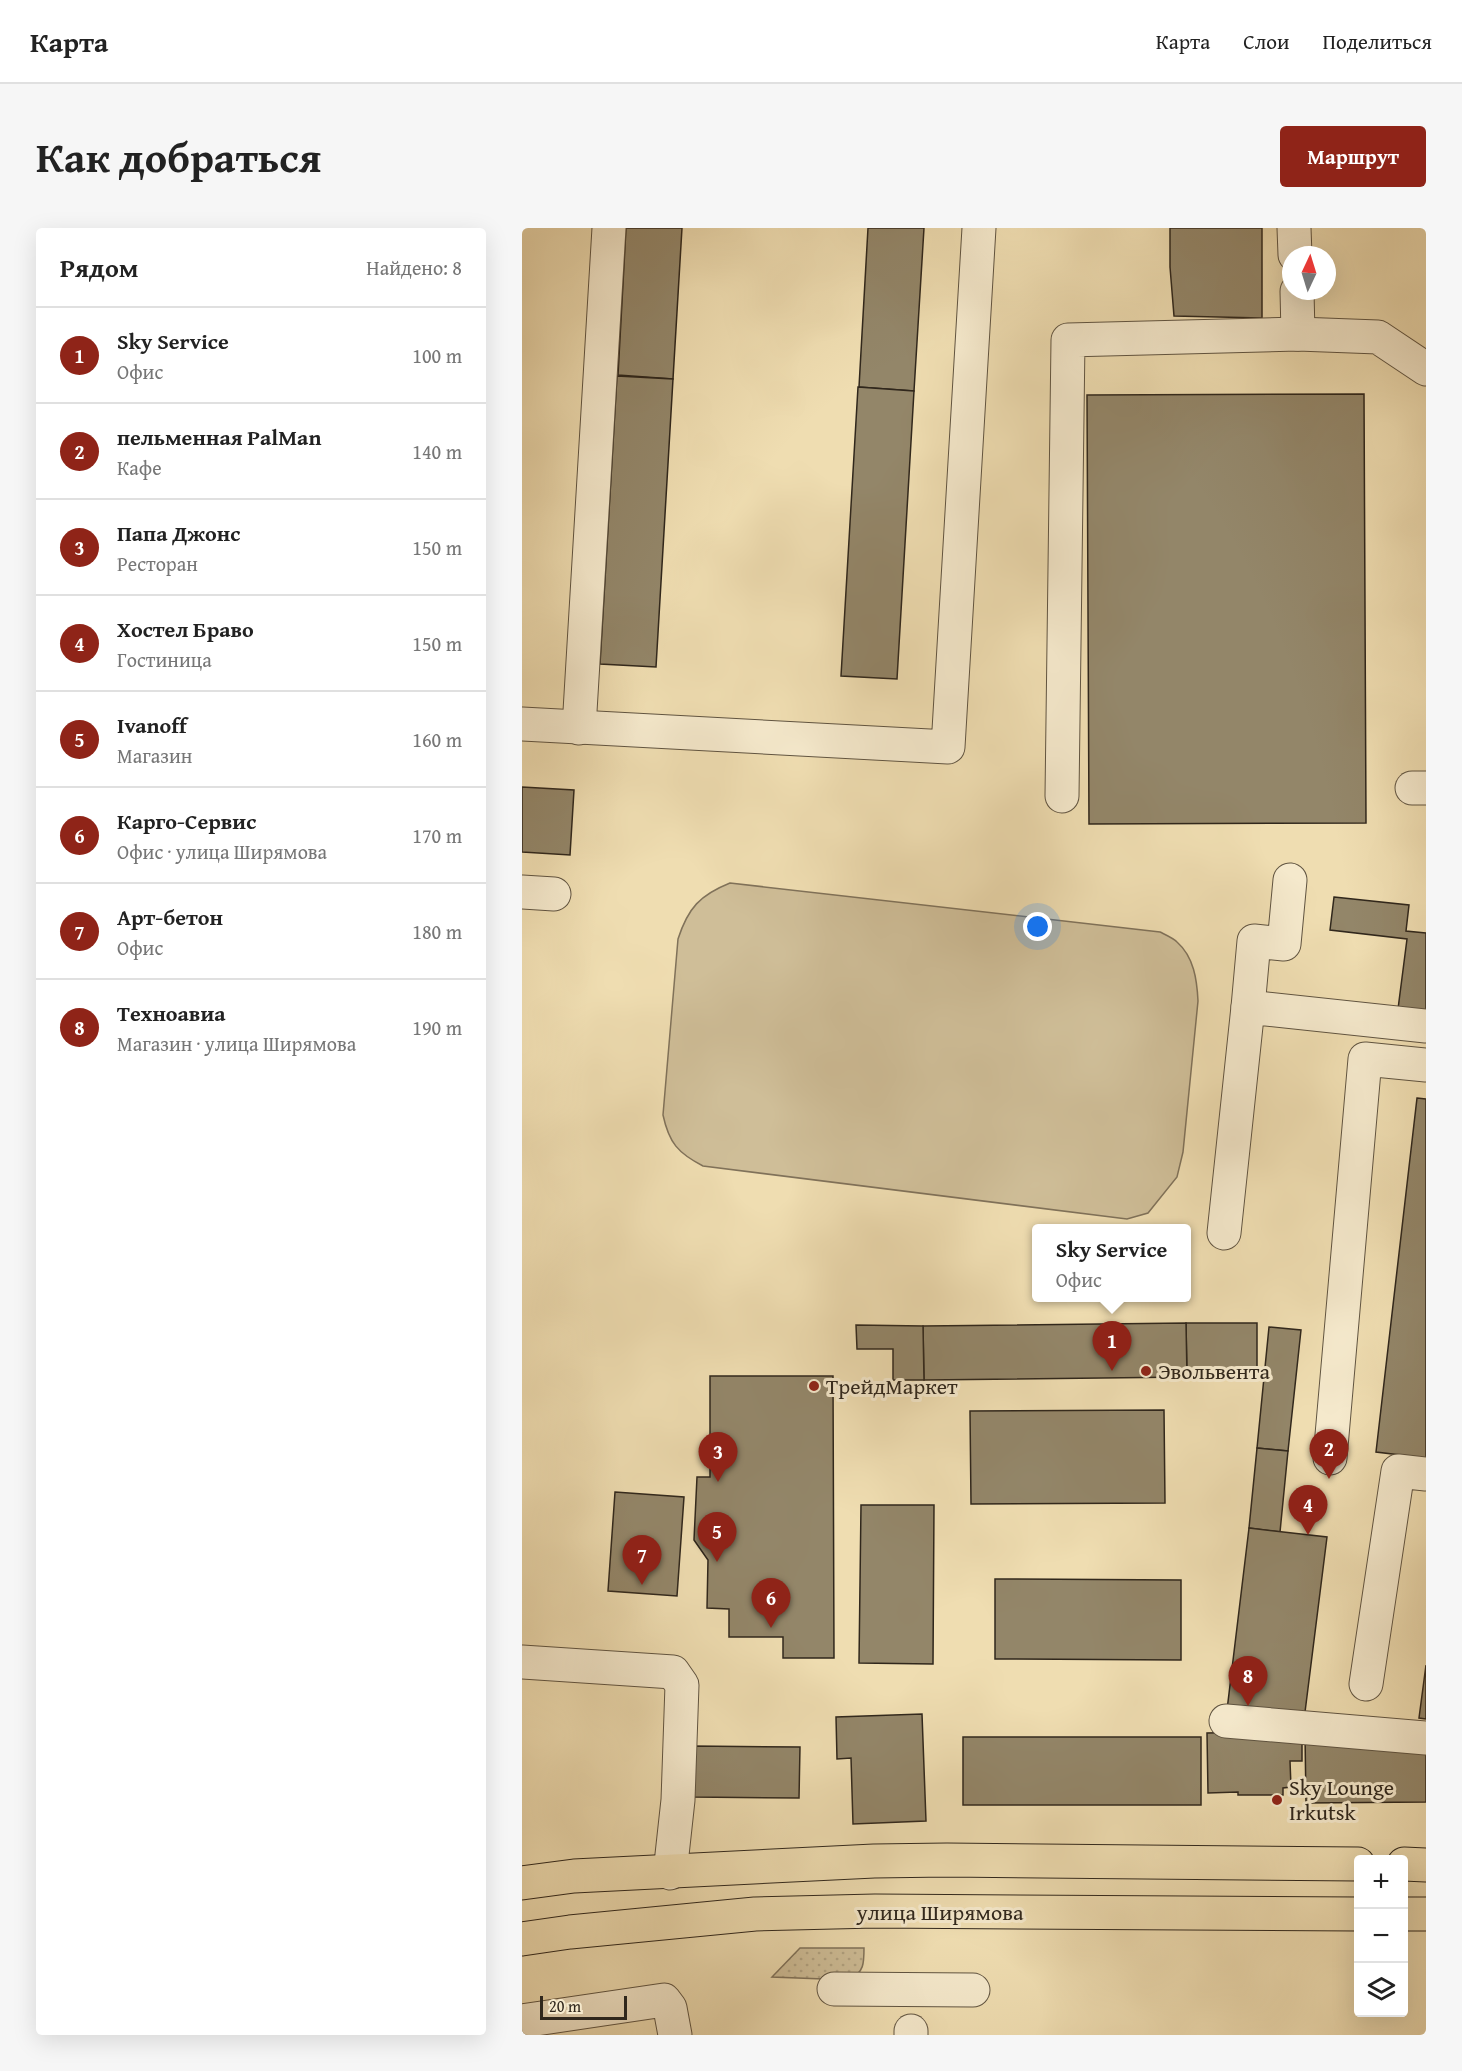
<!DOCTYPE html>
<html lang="ru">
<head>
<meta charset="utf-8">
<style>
	:root { --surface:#fff; --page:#f6f6f6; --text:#222; --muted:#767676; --line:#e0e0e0; --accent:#8f2418 }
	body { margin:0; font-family:"Gentium Book Plus",serif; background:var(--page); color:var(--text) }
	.controls { position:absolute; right:18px; bottom:18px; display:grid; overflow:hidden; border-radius:6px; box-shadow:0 6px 24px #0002 }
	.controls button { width:54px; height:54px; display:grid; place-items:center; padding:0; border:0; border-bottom:2px solid var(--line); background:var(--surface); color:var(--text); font:30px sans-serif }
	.compass { position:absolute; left:760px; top:18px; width:54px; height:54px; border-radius:50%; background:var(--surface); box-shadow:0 6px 24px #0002; rotate:4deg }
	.scale { position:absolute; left:18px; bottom:15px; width:87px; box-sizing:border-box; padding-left:6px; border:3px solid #30271c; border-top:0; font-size:16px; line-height:21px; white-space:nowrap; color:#30271c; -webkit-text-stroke:4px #f5e9cc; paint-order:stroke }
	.you { position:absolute; left:516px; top:699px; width:21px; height:21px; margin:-15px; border:4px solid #fff; border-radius:50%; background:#1a73e8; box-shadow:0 0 0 9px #1a73e833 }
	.badge { display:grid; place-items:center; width:39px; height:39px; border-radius:50%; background:var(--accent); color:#fff; font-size:20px; font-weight:700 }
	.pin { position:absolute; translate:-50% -50px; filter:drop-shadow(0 2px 3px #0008) }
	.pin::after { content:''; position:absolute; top:32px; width:21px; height:18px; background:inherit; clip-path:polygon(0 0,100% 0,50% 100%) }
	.popup { position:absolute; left:510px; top:996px; width:159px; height:78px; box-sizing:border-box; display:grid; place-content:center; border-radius:6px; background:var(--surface); filter:drop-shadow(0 2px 4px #0005); font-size:20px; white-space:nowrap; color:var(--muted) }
	.popup b { font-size:22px; color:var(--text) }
	.popup::after { content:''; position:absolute; left:50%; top:100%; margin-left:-12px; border:12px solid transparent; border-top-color:var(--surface) }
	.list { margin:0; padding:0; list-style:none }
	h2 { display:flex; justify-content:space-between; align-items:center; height:78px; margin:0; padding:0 24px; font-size:26px }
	h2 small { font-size:20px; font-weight:400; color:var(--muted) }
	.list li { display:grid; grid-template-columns:39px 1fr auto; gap:18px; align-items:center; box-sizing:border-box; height:96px; padding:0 24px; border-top:2px solid var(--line) }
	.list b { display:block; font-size:22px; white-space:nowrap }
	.list p { margin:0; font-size:20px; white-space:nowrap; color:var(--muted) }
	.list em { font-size:20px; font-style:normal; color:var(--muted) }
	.icon { flex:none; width:33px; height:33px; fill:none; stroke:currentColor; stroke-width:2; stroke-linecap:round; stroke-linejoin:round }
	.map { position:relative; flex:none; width:904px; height:1807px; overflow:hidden; border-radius:6px }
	header { display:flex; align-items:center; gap:36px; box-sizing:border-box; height:84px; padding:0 30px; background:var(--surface); border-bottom:2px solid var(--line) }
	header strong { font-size:28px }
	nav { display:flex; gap:33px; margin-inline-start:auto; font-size:21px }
	.intro { display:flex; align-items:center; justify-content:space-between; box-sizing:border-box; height:144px; padding:0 36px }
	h1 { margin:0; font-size:42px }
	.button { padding:15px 27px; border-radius:6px; background:var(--accent); color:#fff; font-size:21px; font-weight:700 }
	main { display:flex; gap:36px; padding:0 36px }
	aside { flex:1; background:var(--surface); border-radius:6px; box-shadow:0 6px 24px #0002 }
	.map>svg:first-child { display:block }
	.grass { fill:url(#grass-dots); stroke:#80725a; stroke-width:1.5 }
	.pitch { fill:#cfbe98; stroke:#80725a; stroke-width:1.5 }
	.building { fill:#938669; stroke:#30271c; stroke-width:1.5 }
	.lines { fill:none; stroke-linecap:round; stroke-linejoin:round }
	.minor-casing { stroke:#605441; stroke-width:35 }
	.major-casing { stroke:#30271c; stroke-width:35 }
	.minor { stroke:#f5e9cc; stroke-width:33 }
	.major { stroke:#efddb1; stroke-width:33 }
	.poi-dot { fill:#8f2418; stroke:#f5e9cc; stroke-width:2 }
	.labels { text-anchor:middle; stroke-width:6; stroke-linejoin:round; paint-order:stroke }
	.poi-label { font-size:22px; fill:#30271c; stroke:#f5e9cc; text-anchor:start }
	.street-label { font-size:22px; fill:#30271c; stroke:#f5e9cc }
</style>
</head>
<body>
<header>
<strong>Карта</strong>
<nav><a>Карта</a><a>Слои</a><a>Поделиться</a></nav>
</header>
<div class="intro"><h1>Как добраться</h1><a class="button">Маршрут</a></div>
<main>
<aside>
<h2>Рядом<small>Найдено: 8</small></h2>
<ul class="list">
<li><span class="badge">1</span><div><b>Sky Service</b><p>Офис</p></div><em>100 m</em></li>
<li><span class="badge">2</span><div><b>пельменная PalMan</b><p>Кафе</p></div><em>140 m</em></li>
<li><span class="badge">3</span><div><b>Папа Джонс</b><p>Ресторан</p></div><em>150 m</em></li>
<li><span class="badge">4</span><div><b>Хостел Браво</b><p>Гостиница</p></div><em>150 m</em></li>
<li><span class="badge">5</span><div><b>Ivanoff</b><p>Магазин</p></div><em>160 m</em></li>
<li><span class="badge">6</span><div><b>Карго-Сервис</b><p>Офис · улица Ширямова</p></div><em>170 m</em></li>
<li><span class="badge">7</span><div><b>Арт-бетон</b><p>Офис</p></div><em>180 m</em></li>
<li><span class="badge">8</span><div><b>Техноавиа</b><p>Магазин · улица Ширямова</p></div><em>190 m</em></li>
</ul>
</aside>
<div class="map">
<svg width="904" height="1807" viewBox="0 0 904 1807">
	<defs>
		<pattern id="grass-dots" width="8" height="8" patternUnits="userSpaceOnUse" patternTransform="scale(1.5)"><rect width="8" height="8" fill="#cfbe98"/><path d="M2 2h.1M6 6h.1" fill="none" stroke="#b2a382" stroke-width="1.8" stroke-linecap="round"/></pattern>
	</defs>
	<rect width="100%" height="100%" fill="#efddb1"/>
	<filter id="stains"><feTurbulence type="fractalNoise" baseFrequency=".00333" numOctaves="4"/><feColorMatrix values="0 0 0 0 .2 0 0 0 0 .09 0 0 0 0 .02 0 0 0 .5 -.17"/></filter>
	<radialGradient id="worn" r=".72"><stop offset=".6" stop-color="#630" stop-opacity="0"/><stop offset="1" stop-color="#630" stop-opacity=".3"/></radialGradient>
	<!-- grass -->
	<path class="grass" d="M 278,1720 L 342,1720 C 342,1736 342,1743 328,1752 L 250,1749 Z"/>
	<!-- pitch -->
	<path class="pitch" d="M 208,655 L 638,704 C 644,707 651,710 655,714 C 672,729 675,752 676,773 L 661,924 L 655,949 L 626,985 L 605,991 L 181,938 C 156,925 147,915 141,887 L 156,711 C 166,680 178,667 208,655 Z"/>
	<!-- building -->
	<g class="building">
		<polygon points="104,0 160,0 151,151 96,147"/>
		<polygon points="346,0 402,0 392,163 337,159"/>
		<polygon points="648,0 740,0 740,90 652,88 648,39"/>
		<polygon points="95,148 151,151 134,439 78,436"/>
		<polygon points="336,159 392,163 375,451 319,448"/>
		<polygon points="842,166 844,595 567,596 565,167"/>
		<polygon points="0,559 52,562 48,627 0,624"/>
		<polygon points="812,669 887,677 884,703 904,705 904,784 876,781 885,711 808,702"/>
		<polygon points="895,870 904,871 904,1230 854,1224"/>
		<polygon points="664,1095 735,1095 735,1148 665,1149"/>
		<polygon points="664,1095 665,1149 402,1152 401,1098"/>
		<polygon points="334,1097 401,1098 402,1152 371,1152 371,1121 335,1121"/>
		<polygon points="747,1099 779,1102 766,1223 735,1220"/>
		<polygon points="188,1148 311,1148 312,1430 261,1430 261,1409 207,1409 207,1381 185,1380 186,1332 172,1312 175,1249 188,1249"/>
		<polygon points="642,1182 643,1275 449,1276 448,1183"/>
		<polygon points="735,1220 766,1223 758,1304 727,1300"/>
		<polygon points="93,1264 162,1269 155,1368 86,1363"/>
		<polygon points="339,1277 412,1277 411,1436 337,1435"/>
		<polygon points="727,1300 805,1309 782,1492 705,1482"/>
		<polygon points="473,1351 659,1352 659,1432 473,1431"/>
		<polygon points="904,1437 904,1491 897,1490"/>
		<polygon points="400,1486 404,1593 331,1596 329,1530 315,1531 314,1489"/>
		<polygon points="780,1501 780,1533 768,1533 769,1559 761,1560 761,1567 716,1567 716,1564 686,1565 685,1505 737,1504"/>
		<polygon points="783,1506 904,1516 904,1574 784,1575"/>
		<rect x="441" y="1509" width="238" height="68"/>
		<polygon points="170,1518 278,1519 277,1570 170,1569"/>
	</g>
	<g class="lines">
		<!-- minor casing -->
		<g class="minor-casing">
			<g id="minor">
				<polyline points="772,0 773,27"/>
				<polyline points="775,63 776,106"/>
				<polyline points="0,496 426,519 457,0"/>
				<polyline points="57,500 87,0"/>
				<polyline points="890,560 904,560"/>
				<polyline points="540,568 546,112 776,106 856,109 904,141"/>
				<polyline points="0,664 32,666"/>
				<polyline points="726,779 732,713 762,716 768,652"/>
				<polyline points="702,1005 726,779 904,798"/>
				<polyline points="808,1230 843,831 904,837"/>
				<polyline points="0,1434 151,1444 160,1457 156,1572 148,1645"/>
				<polyline points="844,1456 876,1243 904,1246"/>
				<polyline points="704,1493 904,1510"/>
				<polyline points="312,1761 451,1762"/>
				<polyline points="0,1793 142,1772 148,1780 153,1807"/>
				<polyline points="389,1803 389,1807"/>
			</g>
		</g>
		<!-- major casing -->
		<g class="major-casing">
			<g id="major">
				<polyline points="882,1636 904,1637"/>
				<polyline points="0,1655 52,1648 352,1633 425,1632 836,1636"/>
				<polyline points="882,1686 904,1686"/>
				<polyline points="0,1711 48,1704 233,1686 353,1683 836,1686"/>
			</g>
		</g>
		<!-- minor -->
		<use href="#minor" class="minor"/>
		<!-- major -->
		<use href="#major" class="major"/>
	</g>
	<!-- markers -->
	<g class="poi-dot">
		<circle cx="624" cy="1143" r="6"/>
		<circle cx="292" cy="1158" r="6"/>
		<circle cx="755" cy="1572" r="6"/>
	</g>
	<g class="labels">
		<!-- poi labels -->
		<g class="poi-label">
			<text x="636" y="1151">Эвольвента</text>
			<text x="304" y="1166">ТрейдМаркет</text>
			<text x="767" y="1567">Sky Lounge<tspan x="767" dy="25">Irkutsk</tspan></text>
		</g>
		<!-- street labels -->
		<g class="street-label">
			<text x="418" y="1692">улица Ширямова</text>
		</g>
	</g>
	<rect width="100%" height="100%" filter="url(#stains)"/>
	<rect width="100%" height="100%" fill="url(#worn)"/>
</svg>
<div class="controls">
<button>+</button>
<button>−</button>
<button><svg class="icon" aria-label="layers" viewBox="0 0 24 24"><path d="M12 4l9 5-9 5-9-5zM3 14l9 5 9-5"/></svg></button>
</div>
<svg class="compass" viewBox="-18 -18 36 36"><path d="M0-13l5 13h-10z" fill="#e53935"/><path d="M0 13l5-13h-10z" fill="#767676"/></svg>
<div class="scale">20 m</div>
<div class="you"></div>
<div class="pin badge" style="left:590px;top:1143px">1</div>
<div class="popup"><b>Sky Service</b>Офис</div>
<div class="pin badge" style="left:807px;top:1251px">2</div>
<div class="pin badge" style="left:196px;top:1254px">3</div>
<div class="pin badge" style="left:786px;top:1307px">4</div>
<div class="pin badge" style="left:195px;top:1334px">5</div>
<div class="pin badge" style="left:249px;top:1400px">6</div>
<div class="pin badge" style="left:120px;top:1357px">7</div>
<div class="pin badge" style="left:726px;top:1478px">8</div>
</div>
</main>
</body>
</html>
